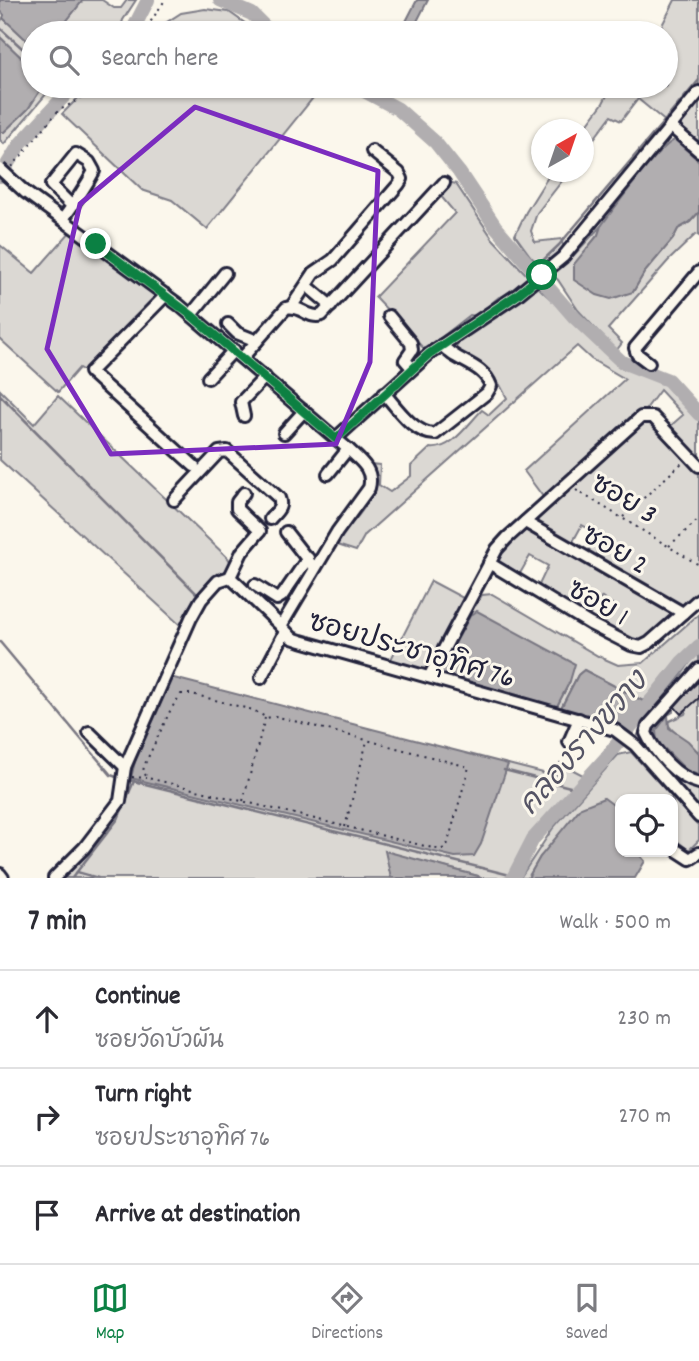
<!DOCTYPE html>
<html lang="en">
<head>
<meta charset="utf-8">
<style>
	:root { --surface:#fff; --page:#f7f7f7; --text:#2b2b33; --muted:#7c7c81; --line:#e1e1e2; --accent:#0b8043 }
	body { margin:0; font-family:Dekko,"Playpen Sans Thai",sans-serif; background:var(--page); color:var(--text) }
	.controls { position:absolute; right:21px; bottom:21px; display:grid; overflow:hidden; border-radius:14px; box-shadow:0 2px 5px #0004 }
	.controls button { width:63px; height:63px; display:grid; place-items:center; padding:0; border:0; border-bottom:2px solid var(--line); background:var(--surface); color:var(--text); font:35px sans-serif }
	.compass { position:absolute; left:531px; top:119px; width:63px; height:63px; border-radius:50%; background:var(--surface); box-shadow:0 2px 5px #0004; rotate:40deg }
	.stop { position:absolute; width:21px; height:21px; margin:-16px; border:5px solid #0b8043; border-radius:50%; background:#fff }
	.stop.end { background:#0b8043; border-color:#fff; box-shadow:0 2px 7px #0008 }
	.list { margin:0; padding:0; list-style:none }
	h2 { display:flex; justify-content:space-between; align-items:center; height:91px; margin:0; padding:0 28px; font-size:30px }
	h2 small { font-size:23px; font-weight:400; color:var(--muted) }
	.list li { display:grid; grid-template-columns:46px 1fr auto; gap:21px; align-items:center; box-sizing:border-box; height:98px; padding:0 28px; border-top:2px solid var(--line) }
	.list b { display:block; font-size:26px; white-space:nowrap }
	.list p { margin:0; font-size:23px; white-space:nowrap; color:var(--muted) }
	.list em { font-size:23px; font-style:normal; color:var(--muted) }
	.icon { flex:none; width:38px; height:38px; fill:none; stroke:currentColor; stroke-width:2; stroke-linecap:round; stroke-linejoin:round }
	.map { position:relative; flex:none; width:699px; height:878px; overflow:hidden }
	.search { position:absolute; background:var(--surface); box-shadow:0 2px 5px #0004; left:21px; right:21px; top:21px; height:77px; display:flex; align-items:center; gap:18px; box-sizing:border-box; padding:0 24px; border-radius:38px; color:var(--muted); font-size:26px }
	.sheet { height:385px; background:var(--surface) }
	nav { display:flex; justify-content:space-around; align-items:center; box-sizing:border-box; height:98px; border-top:2px solid var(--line); background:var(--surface); font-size:19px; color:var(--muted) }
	nav a { display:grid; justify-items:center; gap:4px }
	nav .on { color:var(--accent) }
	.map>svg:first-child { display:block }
	.green { fill:#dbd8d3; stroke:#7e7d87; stroke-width:2 }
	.water { fill:#b1aeb0; stroke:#787681; stroke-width:2 }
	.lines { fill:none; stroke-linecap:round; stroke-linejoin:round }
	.stream { stroke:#787681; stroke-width:2.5 }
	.river { stroke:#b1aeb0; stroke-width:14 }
	.building { fill:#c6c2c0; stroke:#22223b; stroke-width:2 }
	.minor-casing { stroke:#22223b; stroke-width:16 }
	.path { stroke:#22223b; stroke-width:2; stroke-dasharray:2 5; stroke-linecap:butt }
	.minor { stroke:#fbf7ec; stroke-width:10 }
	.minor-bridge-casing { stroke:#22223b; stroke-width:16; stroke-linecap:butt }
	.minor-bridge { stroke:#fbf7ec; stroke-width:10 }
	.route { stroke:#0b8043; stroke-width:9 }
	.marked { fill:none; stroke:#7b2cbf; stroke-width:5; stroke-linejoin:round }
	.labels { text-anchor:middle; stroke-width:6; stroke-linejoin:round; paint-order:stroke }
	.street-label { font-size:28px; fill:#22223b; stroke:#fbf7ec }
	.water-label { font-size:30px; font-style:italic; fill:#545364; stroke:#fbf7ec }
</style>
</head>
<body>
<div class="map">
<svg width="699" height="878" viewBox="0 0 699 878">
	<rect width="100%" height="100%" fill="#fbf7ec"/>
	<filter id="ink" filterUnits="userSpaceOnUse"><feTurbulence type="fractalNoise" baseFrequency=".0143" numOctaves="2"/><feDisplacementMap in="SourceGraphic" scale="14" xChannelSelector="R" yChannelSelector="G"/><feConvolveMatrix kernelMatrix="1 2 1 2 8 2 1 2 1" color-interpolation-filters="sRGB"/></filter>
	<g filter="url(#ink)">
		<!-- green -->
		<g class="green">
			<polygon points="83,0 102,0 114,8 121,8 127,0 136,0 123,20 119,33 73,33 66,29 62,33 57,33"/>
			<polygon points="675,0 699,0 699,89 667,123 638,99 621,121 611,116 584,152 583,130 603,103 612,86 666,86 666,33 658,33"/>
			<polygon points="205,9 229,12 259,33 150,33 181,13"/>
			<polygon points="3,18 33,46 33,69 0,37 0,22"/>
			<polygon points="43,86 53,86 4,144 0,140 0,132 4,132 28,109"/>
			<polygon points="90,86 317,86 317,93 207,229 172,200 142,190 62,114"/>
			<polygon points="699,99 699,144 678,126 682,117"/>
			<polygon points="551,172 569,172 537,213 531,231 535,242 561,239 564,248 573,256 601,226 598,235 589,246 633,292 644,273 673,239 678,229 690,222 699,212 699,236 696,234 668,261 608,329 622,343 616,351 578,310 558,280 531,257 515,235 526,212"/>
			<path d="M 448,182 L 456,184 L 493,239 L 542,291 L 590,335 L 595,343 L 627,369 L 666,383 L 699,417 L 699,463 L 668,428 L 683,415 L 660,390 L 643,413 L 544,498 L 524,471 L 625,379 L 591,359 L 577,346 L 365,535 L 356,551 L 334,544 C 351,523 388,492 369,464 L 380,465 L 379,485 L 390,492 L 411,476 L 411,466 L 430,448 C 451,451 468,424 482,410 L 489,415 L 507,398 L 500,385 L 456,348 C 459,332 496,316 510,308 L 513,303 L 510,296 L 499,297 L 476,316 L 470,315 L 425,350 L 375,297 L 455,213 L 439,194 Z"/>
			<polygon points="70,232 157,296 84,371 79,368 58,392 0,339 0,245 34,273"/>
			<polygon points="0,390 34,424 58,396 228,558 233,566 184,623 179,624 0,460"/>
			<polygon points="653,421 699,470 699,596 640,645 602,628 615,606 602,597 587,619 537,589 548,566 530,556 518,577 494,563 499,551 523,529 593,555 588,552 597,533 582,525 571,545 532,520 640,422"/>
			<polygon points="431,581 476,605 482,595 492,594 598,656 618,665 643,663 699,614 699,642 643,701 584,670 578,675 560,710 556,708 570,681 470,616 437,676 389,663"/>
			<path d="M 699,653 L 699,680 L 673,704 L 673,712 L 668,715 L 657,741 L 696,776 L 699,775 L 699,812 L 636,739 C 646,716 662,699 678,679 C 686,670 689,661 699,653 Z"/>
			<path d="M 699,685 L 699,755 C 691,744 671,733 667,722 L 685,714 L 690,699 Z"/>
			<polygon points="631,752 699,827 699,840 689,850 673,838 673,799 620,799 620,810 603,798 540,857 528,878 520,878 553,828 618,755"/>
			<polygon points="560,763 585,776 539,824 508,878 480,878 478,876 386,852 391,878 63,878 117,813 131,778 175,788 499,787 508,764 555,776"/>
		</g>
		<!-- water -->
		<g class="water">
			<polygon points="0,0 83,0 57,33 33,33 33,46 3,18 4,15 0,10"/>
			<polygon points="417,0 428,0 411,33 400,33"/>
			<polygon points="0,37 33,69 33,86 43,86 28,109 4,132 0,132"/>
			<path d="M 675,140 L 699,161 L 699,212 L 690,222 L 678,229 L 673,239 L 644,273 L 633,292 L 611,299 L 597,295 L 574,280 L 574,264 L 598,235 L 601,226 C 613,210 660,144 675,140 Z"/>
			<polygon points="477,611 575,664 570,681 556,708 437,676 470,616"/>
			<polygon points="584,670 643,701 640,714 624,731 560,710 578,675"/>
			<polygon points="170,677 508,764 481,844 474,856 455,857 131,778 140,741"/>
			<polygon points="668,715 669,728 688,741 699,753 699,775 687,771 657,741 656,731"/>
			<polygon points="604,798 620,810 620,852 637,852 645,861 635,878 528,878 540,857 581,807"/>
			<polygon points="385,851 478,876 480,878 391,878"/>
		</g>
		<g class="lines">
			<!-- stream -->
			<g class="stream">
				<polyline points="0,28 33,58"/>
				<polyline points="60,86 67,93"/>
				<polyline points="533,270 559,245 699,80"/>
				<polyline points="0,395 198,595"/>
				<polyline points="0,642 111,775 119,778"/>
				<polyline points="504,770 578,789"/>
				<polyline points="125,779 514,876"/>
				<polyline points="77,872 98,878"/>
				<polyline points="72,878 118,819 134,781"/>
			</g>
			<!-- river -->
			<g class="river">
				<polyline points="220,0 252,14 271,33"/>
				<polyline points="131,33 148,0"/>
				<polyline points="355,86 398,109 435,142 459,172 495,226 574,317 622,362 668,380 699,414"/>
				<polyline points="0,176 20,144 67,93 76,86"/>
				<polyline points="513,878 533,839 605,759 682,662 699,646"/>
			</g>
		</g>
		<!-- building -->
		<polygon class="building" points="699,681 699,698 681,714 673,705"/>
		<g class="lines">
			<!-- minor casing -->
			<g class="minor-casing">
				<g id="minor">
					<polyline points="670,126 699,151"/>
					<path d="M 25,192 L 179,305 L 348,449 C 361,461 374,470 369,488 L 337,532 L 281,626 L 292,638 L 301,641 L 615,730 L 635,745 L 699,817"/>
					<path d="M 63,219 C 74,204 85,188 94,171 L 89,162 L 76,154 L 51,185 L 72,206"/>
					<polyline points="312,290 331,306"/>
					<polyline points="166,295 90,372 194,466"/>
					<polyline points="292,306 314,273 333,260 399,184 402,179 399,173 372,151"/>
					<polyline points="191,315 225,273"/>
					<polyline points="389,316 411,343 412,350 405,360 412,368"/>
					<polyline points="228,324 237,333 257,341"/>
					<path d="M 243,357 L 286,308 C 300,304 309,320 322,315 L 444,183"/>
					<polyline points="649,363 637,354 635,348 699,272"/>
					<polyline points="208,378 234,350"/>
					<path d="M 384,393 C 397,408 414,434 435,434 L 487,393 L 491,386 C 483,363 455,362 442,345"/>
					<polyline points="244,416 241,402 265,377"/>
					<polyline points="284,433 304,411"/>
					<polyline points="336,438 429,354 517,295 563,257 699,92"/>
					<polyline points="328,474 348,449"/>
					<path d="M 174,500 L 219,452 L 227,451 L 279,498 C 283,508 276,512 270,519"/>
					<polyline points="525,522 683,613"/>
					<polyline points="286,532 311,564"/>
					<polyline points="489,563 590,624 631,645 641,647 649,643 699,599"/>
					<polyline points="230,577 242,552 260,531 237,509 237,502 244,493"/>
					<polyline points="255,585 277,599 282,596 308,558"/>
					<path d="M 699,669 L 648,726 L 646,733 C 655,753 677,778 699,783"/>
					<polyline points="429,677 497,549 507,538 641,417 653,417 699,466"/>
					<polyline points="261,678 285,632"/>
					<polyline points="89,732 125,767"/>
					<polyline points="578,753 569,742 579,719"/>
					<polyline points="673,848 690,859 699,853"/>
					<polyline points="0,874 3,878"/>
					<polyline points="54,878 84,848 120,801 125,767 191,618 201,600 218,581 230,577 281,626"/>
				</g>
			</g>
			<!-- path -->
			<g class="path">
				<polyline points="143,33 165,0"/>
				<polyline points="12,167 58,111 76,101 95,86"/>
				<polyline points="576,490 699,565"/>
				<polyline points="623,517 683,462"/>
				<polyline points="669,546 699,519"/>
				<polygon points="181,694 192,694 253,710 267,718 275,716 469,767 447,846 441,850 148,778 143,772 144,766 171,709"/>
				<polyline points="132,777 147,778"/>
				<polyline points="243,801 265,718"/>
				<polyline points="345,827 367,741"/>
			</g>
			<!-- minor -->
			<use href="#minor" class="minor"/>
			<!-- minor-bridge casing -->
			<g class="minor-bridge-casing">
				<polyline id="minor-bridge" points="0,169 25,192"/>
			</g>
			<!-- minor-bridge -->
			<use href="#minor-bridge" class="minor-bridge"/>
		</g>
	</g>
	<g class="lines" filter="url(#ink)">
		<!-- route -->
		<polyline class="route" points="96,244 191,315 336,439 429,354 517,295 542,275"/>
	</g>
	<!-- marked area -->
	<path class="marked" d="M 195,107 L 378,171 L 370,362 L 336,444 L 111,454 L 47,349 L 80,204 Z"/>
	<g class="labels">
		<!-- street labels -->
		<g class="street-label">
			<text transform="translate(625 497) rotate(31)" y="10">ซอย 3</text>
			<text transform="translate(616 548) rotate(30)" y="10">ซอย 2</text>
			<text transform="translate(599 601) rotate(30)" y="10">ซอย 1</text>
			<text transform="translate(412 648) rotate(16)" y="10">ซอยประชาอุทิศ 76</text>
		</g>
		<!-- water labels -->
		<g class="water-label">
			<text transform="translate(582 742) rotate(-49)" y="10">คลองรางขวาง</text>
		</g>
	</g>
</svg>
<div class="controls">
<button><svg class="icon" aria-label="locate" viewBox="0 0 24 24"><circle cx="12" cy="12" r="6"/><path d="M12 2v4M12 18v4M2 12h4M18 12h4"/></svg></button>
</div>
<svg class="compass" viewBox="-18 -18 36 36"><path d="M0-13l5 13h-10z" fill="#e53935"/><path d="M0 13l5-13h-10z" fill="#7c7c81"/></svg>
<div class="stop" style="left:542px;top:275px"></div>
<div class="stop end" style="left:96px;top:244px"></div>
<div class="search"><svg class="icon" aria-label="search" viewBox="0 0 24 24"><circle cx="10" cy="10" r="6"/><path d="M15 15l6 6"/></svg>Search here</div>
</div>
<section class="sheet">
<h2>7 min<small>Walk · 500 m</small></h2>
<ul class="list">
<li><svg class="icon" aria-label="ahead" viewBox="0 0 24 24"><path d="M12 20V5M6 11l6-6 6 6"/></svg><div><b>Continue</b><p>ซอยวัดบัวผัน</p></div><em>230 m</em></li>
<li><svg class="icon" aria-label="right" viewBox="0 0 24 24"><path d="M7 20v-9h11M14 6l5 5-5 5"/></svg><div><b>Turn right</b><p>ซอยประชาอุทิศ 76</p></div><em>270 m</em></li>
<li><svg class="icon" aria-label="arrive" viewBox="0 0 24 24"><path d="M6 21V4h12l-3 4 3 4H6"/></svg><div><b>Arrive at destination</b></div></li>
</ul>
</section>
<nav>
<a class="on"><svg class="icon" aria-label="map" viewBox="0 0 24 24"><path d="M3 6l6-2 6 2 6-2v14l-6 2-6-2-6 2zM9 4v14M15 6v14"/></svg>Map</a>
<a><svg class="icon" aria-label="directions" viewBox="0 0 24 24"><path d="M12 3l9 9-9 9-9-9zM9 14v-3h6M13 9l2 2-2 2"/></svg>Directions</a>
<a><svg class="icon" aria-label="saved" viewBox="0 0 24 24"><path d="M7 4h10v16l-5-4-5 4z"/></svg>Saved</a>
</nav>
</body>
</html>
